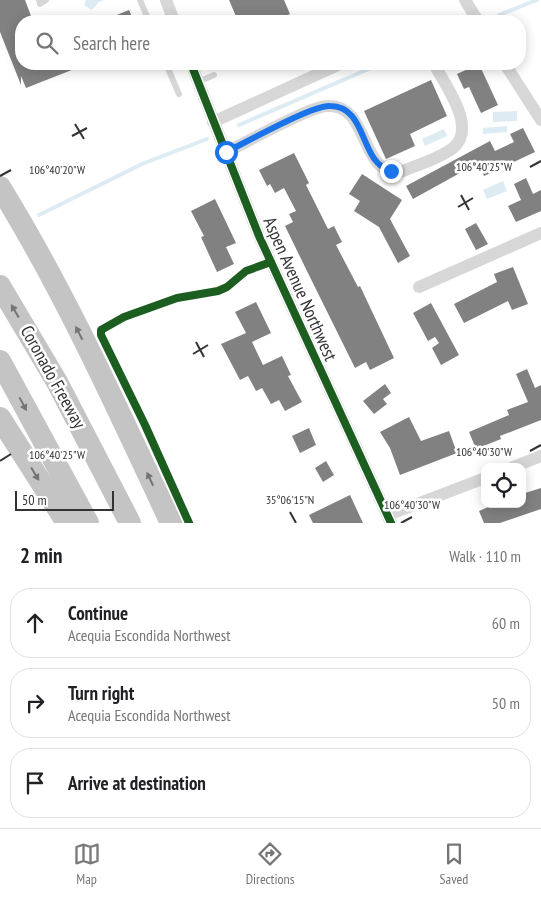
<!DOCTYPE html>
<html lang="en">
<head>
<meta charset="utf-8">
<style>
	:root { --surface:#fff; --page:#f6f6f6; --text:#202124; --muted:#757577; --line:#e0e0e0; --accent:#7a7a7a }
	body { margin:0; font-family:"PT Sans Narrow",sans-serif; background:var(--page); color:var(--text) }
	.controls { position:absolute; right:15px; bottom:15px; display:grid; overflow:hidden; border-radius:10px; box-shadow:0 2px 12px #0003 }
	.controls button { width:45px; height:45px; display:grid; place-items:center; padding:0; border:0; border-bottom:1px solid var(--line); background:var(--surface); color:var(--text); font:25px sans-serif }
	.scale { position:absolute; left:15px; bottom:12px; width:99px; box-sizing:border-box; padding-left:5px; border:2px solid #333; border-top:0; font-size:14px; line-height:18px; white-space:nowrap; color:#333; -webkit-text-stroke:4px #fff; paint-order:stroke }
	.stop { position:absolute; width:15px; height:15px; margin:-11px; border:4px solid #1a73e8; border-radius:50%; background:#fff }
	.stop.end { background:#1a73e8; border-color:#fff; box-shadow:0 1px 5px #0008 }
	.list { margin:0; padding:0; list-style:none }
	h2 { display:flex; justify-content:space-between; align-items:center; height:65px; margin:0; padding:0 20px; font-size:21px }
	h2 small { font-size:16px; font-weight:400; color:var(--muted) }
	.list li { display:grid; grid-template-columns:32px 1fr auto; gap:15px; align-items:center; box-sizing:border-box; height:70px; margin:0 10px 10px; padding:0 10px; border:1px solid var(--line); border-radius:20px }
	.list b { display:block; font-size:19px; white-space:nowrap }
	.list p { margin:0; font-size:16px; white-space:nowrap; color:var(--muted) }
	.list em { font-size:16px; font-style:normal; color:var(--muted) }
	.icon { flex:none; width:28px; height:28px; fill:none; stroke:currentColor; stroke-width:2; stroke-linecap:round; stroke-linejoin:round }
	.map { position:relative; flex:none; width:541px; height:523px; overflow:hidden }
	.search { position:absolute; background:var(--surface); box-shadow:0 2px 12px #0003; left:15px; right:15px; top:15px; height:55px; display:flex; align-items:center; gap:12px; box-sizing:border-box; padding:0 18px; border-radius:20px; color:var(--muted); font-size:19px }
	.sheet { height:305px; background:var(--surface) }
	nav { display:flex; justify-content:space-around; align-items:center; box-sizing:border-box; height:70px; border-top:1px solid var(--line); background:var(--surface); font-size:14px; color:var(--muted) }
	nav a { display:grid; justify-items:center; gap:2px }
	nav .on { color:var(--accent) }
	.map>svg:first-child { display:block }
	.water { fill:#ddebf3 }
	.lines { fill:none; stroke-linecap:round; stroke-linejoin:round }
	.stream { stroke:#ddebf3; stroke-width:4 }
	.building { fill:#818181 }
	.lane { stroke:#d7d7d7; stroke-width:6 }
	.street { stroke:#d7d7d7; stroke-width:12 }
	.highway { stroke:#c4c4c4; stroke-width:22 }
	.cycleway-casing { stroke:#fff; stroke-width:11 }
	.cycleway { stroke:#1b5e20; stroke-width:8 }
	.oneway { fill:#747474 }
	.route { stroke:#1a73e8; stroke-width:6 }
	.ticks { fill:none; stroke:#333; stroke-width:2 }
	.labels { text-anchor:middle; stroke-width:5; stroke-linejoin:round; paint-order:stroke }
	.street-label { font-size:18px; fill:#333; stroke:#fff }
	.ticks-label { font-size:12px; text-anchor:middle; fill:#333; stroke:#fff; stroke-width:5; stroke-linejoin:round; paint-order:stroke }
</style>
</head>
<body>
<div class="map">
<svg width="541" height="523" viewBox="0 0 541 523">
	<rect width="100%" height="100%" fill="#fff"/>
	<!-- water -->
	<g class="water">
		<polygon points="86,0 104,0 99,2 92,10 84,5"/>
		<polygon points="517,111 517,121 493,122 493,112"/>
		<polygon points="507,126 507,132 483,134 483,128"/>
		<polygon points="444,129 447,136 425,146 422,139"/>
		<polygon points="503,181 507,191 487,199 483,190"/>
	</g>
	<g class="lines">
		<!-- stream -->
		<g class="stream">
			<polyline points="499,15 537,0"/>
			<polyline points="239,125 380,64"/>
			<polyline points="39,215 142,164 207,139"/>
		</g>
	</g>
	<!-- building -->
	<g class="building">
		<polygon points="0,0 25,0 33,21 21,21 21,64 87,64 26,88 21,76 21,85 0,32"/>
		<polygon points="229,0 284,0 290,14 275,20 273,16 260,21 238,21"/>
		<polygon points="129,10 134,21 102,21"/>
		<polygon points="479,64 498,105 481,113 469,87 464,89 457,74"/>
		<polygon points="431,80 447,116 410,134 415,146 386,159 364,111"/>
		<polygon points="523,128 535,152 484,176 479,164 469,168 413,199 406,186 490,141 495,151 514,142 510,134"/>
		<polygon points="294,153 309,183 306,185 328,229 334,226 342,242 336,245 358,287 360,286 394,358 370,370 366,362 355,368 305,267 285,226 293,222 289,214 296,211 284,188 275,193 270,184 267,186 259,170"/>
		<polygon points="362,174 402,200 390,219 410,256 398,263 379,227 354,211 360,201 349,194"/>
		<polygon points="526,178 533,194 541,190 541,211 516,222 508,206 521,200 514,184"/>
		<polygon points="215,199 236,243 226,247 234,264 217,272 201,237 204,236 191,211"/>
		<polygon points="476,223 488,244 476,250 465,229"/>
		<polygon points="513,267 528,304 512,310 508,301 464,323 454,304 497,282 494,274"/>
		<polygon points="256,302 271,333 252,342 263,365 282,356 291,375 288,376 302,402 285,411 279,400 271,404 262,388 256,391 248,376 240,380 221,344 246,333 235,312"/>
		<polygon points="431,303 459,355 441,365 432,348 439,343 435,337 428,341 413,313"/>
		<polygon points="527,369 535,388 541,385 541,420 500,436 501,439 476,449 469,432 509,415 507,410 528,402 516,374"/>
		<polygon points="385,384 391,393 383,399 387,404 374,414 363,401"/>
		<polygon points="409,417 421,441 449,431 457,453 400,475 390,448 380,432"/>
		<polygon points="309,428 316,445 300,453 292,436"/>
		<polygon points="326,461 334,475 323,482 315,468"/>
		<polygon points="541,488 541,509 500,523 484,523 479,511 495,504 522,504 522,494"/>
		<polygon points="350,495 363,523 313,523 309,515"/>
	</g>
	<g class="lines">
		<!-- lane -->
		<g class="lane">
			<polyline points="39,0 40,4 46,0"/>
			<polyline points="140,0 149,21"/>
			<polyline points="166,64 179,94"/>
			<polyline points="231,64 232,67"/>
			<polyline points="198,82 214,75"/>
		</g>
		<!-- street -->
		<g class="street">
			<polyline points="166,0 174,21"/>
			<polyline points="465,0 478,21"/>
			<polyline points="191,64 259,236 391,523"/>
			<polyline points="505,64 541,120"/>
			<polyline points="213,122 340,64"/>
			<path d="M 226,152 C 246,143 310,106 327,106 C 371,103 359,180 403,171 C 419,164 439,159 453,148 C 478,128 445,85 434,64"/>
			<polyline points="419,287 541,233"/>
			<polyline points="513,467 541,456"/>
			<polyline points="388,515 485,478"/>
		</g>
		<!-- highway -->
		<g class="highway">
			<path d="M 0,187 C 66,294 118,410 171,523"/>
			<polyline points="0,286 57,382 130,523"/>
			<polyline points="0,361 88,523"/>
			<polyline points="0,418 67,523"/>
		</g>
		<!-- cycleway casing -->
		<g class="cycleway-casing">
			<g id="cycleway">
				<polyline points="191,64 259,236 391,523"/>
				<polyline points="189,523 145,425 101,335 101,330 124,317 177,298 218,291 227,287 246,271 271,262"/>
			</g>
		</g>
		<!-- cycleway -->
		<use href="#cycleway" class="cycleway"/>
	</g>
	<!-- one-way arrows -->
	<defs><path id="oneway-solid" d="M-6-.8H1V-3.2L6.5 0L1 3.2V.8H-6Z" transform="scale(1.25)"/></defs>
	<g class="oneway">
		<use href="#oneway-solid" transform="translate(15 311) rotate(-120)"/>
		<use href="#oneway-solid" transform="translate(79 333) rotate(-117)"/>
		<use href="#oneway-solid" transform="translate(23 404) rotate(62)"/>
		<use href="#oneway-solid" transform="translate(35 474) rotate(59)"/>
		<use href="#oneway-solid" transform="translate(150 479) rotate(-115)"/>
	</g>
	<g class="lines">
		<!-- route -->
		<path class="route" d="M 226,152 C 247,142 312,105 330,106 C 368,106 359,163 391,171"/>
	</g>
	<!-- ticks -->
	<path class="ticks" d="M 75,124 L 84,139M 72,136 L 87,128M 530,167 L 541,161M 0,176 L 11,170M 461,195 L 469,210M 458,207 L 473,198M 196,342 L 204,357M 193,354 L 208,345M 530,451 L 541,445M 0,461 L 11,454M 290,512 L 296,523M 401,523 L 412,517"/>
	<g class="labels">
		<!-- street labels -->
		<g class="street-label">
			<text transform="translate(300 289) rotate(66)" y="6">Aspen Avenue Northwest</text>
			<text transform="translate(53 377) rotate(61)" y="6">Coronado Freeway</text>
		</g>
	</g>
	<g class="ticks-label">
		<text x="484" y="171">106°40'25"W</text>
		<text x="57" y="174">106°40'20"W</text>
		<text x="484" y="456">106°40'30"W</text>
		<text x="57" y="459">106°40'25"W</text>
		<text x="290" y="504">35°06'15"N</text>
		<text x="412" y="509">106°40'30"W</text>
	</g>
</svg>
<div class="controls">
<button><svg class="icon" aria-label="locate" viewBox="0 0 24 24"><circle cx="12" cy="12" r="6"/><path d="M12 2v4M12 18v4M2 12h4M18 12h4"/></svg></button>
</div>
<div class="scale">50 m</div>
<div class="stop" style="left:226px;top:152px"></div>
<div class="stop end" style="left:391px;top:171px"></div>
<div class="search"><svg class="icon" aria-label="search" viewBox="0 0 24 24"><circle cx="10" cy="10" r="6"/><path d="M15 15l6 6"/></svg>Search here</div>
</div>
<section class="sheet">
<h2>2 min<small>Walk · 110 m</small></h2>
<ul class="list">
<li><svg class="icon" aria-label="ahead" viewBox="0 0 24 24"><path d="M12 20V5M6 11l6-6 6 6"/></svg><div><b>Continue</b><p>Acequia Escondida Northwest</p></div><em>60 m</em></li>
<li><svg class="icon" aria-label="right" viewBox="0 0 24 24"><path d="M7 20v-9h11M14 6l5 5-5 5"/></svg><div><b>Turn right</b><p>Acequia Escondida Northwest</p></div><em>50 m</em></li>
<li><svg class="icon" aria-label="arrive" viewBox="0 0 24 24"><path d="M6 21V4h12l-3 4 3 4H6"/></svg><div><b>Arrive at destination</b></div></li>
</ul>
</section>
<nav>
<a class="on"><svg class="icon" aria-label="map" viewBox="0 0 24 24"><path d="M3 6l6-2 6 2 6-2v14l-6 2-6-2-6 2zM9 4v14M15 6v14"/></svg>Map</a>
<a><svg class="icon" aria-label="directions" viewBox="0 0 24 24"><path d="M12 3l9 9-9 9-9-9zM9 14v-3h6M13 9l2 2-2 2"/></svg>Directions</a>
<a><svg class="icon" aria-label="saved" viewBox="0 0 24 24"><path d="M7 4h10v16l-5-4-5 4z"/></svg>Saved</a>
</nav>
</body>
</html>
